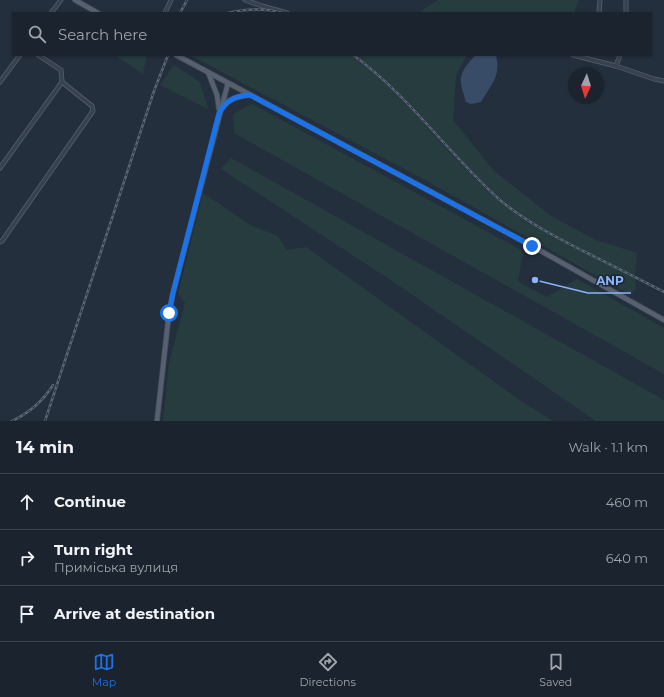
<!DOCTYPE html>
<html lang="en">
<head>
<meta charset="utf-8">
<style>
	:root { --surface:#1b232e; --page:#282f3a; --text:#f1f3f6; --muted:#a0a4aa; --line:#39404a; --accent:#1a73e8 }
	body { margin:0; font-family:Montserrat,sans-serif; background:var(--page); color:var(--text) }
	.compass { position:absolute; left:568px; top:68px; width:36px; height:36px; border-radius:50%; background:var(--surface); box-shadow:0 1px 3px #0004; rotate:184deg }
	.stop { position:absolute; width:12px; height:12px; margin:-9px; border:3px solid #1a73e8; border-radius:50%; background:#fff }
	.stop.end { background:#1a73e8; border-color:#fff; box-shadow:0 1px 4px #0008 }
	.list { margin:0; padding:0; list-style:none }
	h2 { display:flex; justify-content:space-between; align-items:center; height:52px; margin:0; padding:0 16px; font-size:17px }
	h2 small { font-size:13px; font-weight:400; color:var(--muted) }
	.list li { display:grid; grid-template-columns:26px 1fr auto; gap:12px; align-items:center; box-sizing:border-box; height:56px; padding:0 16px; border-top:1px solid var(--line) }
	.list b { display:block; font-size:15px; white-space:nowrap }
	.list p { margin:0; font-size:13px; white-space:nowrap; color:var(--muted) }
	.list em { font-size:13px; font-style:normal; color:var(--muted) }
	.icon { flex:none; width:22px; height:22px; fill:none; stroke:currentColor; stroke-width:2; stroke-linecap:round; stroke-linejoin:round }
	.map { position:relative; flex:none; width:664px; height:421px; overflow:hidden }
	.search { position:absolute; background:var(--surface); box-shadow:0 1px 3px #0004; left:12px; right:12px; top:12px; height:44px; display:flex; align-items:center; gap:10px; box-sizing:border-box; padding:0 14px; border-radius:0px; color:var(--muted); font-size:15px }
	.sheet { height:220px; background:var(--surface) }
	nav { display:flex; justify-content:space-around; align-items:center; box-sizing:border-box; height:56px; border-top:1px solid var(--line); background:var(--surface); font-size:11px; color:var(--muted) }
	nav a { display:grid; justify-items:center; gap:2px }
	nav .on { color:var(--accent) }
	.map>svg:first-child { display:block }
	.green { fill:#263c3f }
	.water { fill:#394c67 }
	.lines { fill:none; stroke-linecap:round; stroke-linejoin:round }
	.minor-casing { stroke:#565f6c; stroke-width:5 }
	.major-casing { stroke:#414a57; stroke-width:6 }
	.minor { stroke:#38414e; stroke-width:3.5 }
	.major { stroke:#56606e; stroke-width:4.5 }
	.rail-casing { stroke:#5a6575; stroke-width:2.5 }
	.rail { stroke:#1d2633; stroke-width:1; stroke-dasharray:3; stroke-linecap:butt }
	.route { stroke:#1a73e8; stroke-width:5 }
	.leader { fill:none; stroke:#8ab4f8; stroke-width:1.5 }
	.callout-dot { fill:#8ab4f8; stroke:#1d2633; stroke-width:1.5 }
	.callout-label { font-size:12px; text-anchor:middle; font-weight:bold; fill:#8ab4f8; stroke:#1d2633; stroke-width:3; stroke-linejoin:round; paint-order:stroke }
</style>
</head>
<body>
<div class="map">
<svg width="664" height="421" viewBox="0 0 664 421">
	<rect width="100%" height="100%" fill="#242f3e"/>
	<!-- green -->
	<g class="green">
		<polygon points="438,0 579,0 574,13 418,13"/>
		<polygon points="115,55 147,55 143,74"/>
		<path d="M 190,55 L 350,55 L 378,76 L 394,91 C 437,137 477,188 529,223 L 635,278 L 636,290 L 629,294 L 425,180 Z"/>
		<path d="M 355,55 L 467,55 L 456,75 L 453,120 L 494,171 L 551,216 L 596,240 L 637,253 L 635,275 C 584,250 530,227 488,187 C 443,145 407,91 355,55 Z"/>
		<polygon points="174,65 200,82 208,109 160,85"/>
		<polygon points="252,104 523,251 518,282 547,297 577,279 664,328 664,374 234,133 233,114"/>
		<polygon points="231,158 664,400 664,421 596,421 395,283 221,169"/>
		<polygon points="203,193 252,226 278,236 287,250 306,247 518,399 553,421 163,421 169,363 185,303 178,294"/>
	</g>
	<!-- water -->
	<path class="water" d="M 475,55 L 496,55 C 501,77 492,83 481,102 L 471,104 L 466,102 C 458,76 458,76 475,55 Z"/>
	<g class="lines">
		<!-- minor casing -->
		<g class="minor-casing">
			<g id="minor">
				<polyline points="245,0 262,6 287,13"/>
				<polyline points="51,13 61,0"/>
				<polyline points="165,13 171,0"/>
				<polyline points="599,13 600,0"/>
				<polyline points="626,13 626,0"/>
				<polyline points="573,55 616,66 654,79 664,81"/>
				<polyline points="616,66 620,55"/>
				<polyline points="0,82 20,55"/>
				<polyline points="0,168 62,82"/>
				<polyline points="0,242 2,241 93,111 92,106 62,82 61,70 38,55"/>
			</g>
		</g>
		<!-- major casing -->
		<g class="major-casing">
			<g id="major">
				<polyline points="75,0 98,13"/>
				<polyline points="176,55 532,246 664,320"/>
				<polyline points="208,72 217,95 219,109"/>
				<path d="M 222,108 C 229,98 239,96 250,95"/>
				<polyline points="157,421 169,313 173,293 228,83"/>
			</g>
		</g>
		<!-- minor -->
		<use href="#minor" class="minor"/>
		<!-- major -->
		<use href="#major" class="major"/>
		<!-- rail casing -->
		<g class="rail-casing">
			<g id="rail">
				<polyline points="180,13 187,0"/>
				<path d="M 228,13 C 246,9 265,8 282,13"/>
				<path d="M 353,55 C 409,95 448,154 500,200 C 525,221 554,236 583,251 C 610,264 637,278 664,292"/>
				<path d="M 12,421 C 29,413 43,401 53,385"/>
				<polyline points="45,421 154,91 168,55"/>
			</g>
		</g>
		<!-- rail -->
		<use href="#rail" class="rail"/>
	</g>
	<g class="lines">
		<!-- route -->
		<path class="route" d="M 169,313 L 173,293 L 219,113 C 227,100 235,96 250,95 L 532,246"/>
	</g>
	<!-- callouts -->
	<path class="leader" d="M535 280L588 293H631"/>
	<circle class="callout-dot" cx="535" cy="280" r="4"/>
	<g class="callout-label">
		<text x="610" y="285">ANP</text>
	</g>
</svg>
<svg class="compass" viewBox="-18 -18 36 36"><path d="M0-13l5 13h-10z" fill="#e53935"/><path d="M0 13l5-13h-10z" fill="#a0a4aa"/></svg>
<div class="stop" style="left:169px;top:313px"></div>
<div class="stop end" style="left:532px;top:246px"></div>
<div class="search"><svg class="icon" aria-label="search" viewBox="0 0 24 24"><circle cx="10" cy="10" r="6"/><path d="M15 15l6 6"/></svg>Search here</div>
</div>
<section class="sheet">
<h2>14 min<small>Walk · 1.1 km</small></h2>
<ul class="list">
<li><svg class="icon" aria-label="ahead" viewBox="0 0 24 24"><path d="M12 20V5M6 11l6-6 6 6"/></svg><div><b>Continue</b></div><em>460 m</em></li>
<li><svg class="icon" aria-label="right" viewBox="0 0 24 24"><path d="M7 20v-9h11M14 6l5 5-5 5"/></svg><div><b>Turn right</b><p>Приміська вулиця</p></div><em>640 m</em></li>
<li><svg class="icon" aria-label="arrive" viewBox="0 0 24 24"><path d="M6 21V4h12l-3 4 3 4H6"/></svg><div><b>Arrive at destination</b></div></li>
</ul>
</section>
<nav>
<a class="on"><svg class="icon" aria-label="map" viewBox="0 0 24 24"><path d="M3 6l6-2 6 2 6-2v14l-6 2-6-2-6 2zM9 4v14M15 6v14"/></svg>Map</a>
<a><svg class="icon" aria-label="directions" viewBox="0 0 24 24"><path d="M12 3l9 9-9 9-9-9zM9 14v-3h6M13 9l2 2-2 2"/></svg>Directions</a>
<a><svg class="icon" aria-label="saved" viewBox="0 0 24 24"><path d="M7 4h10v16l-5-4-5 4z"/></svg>Saved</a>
</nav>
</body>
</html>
